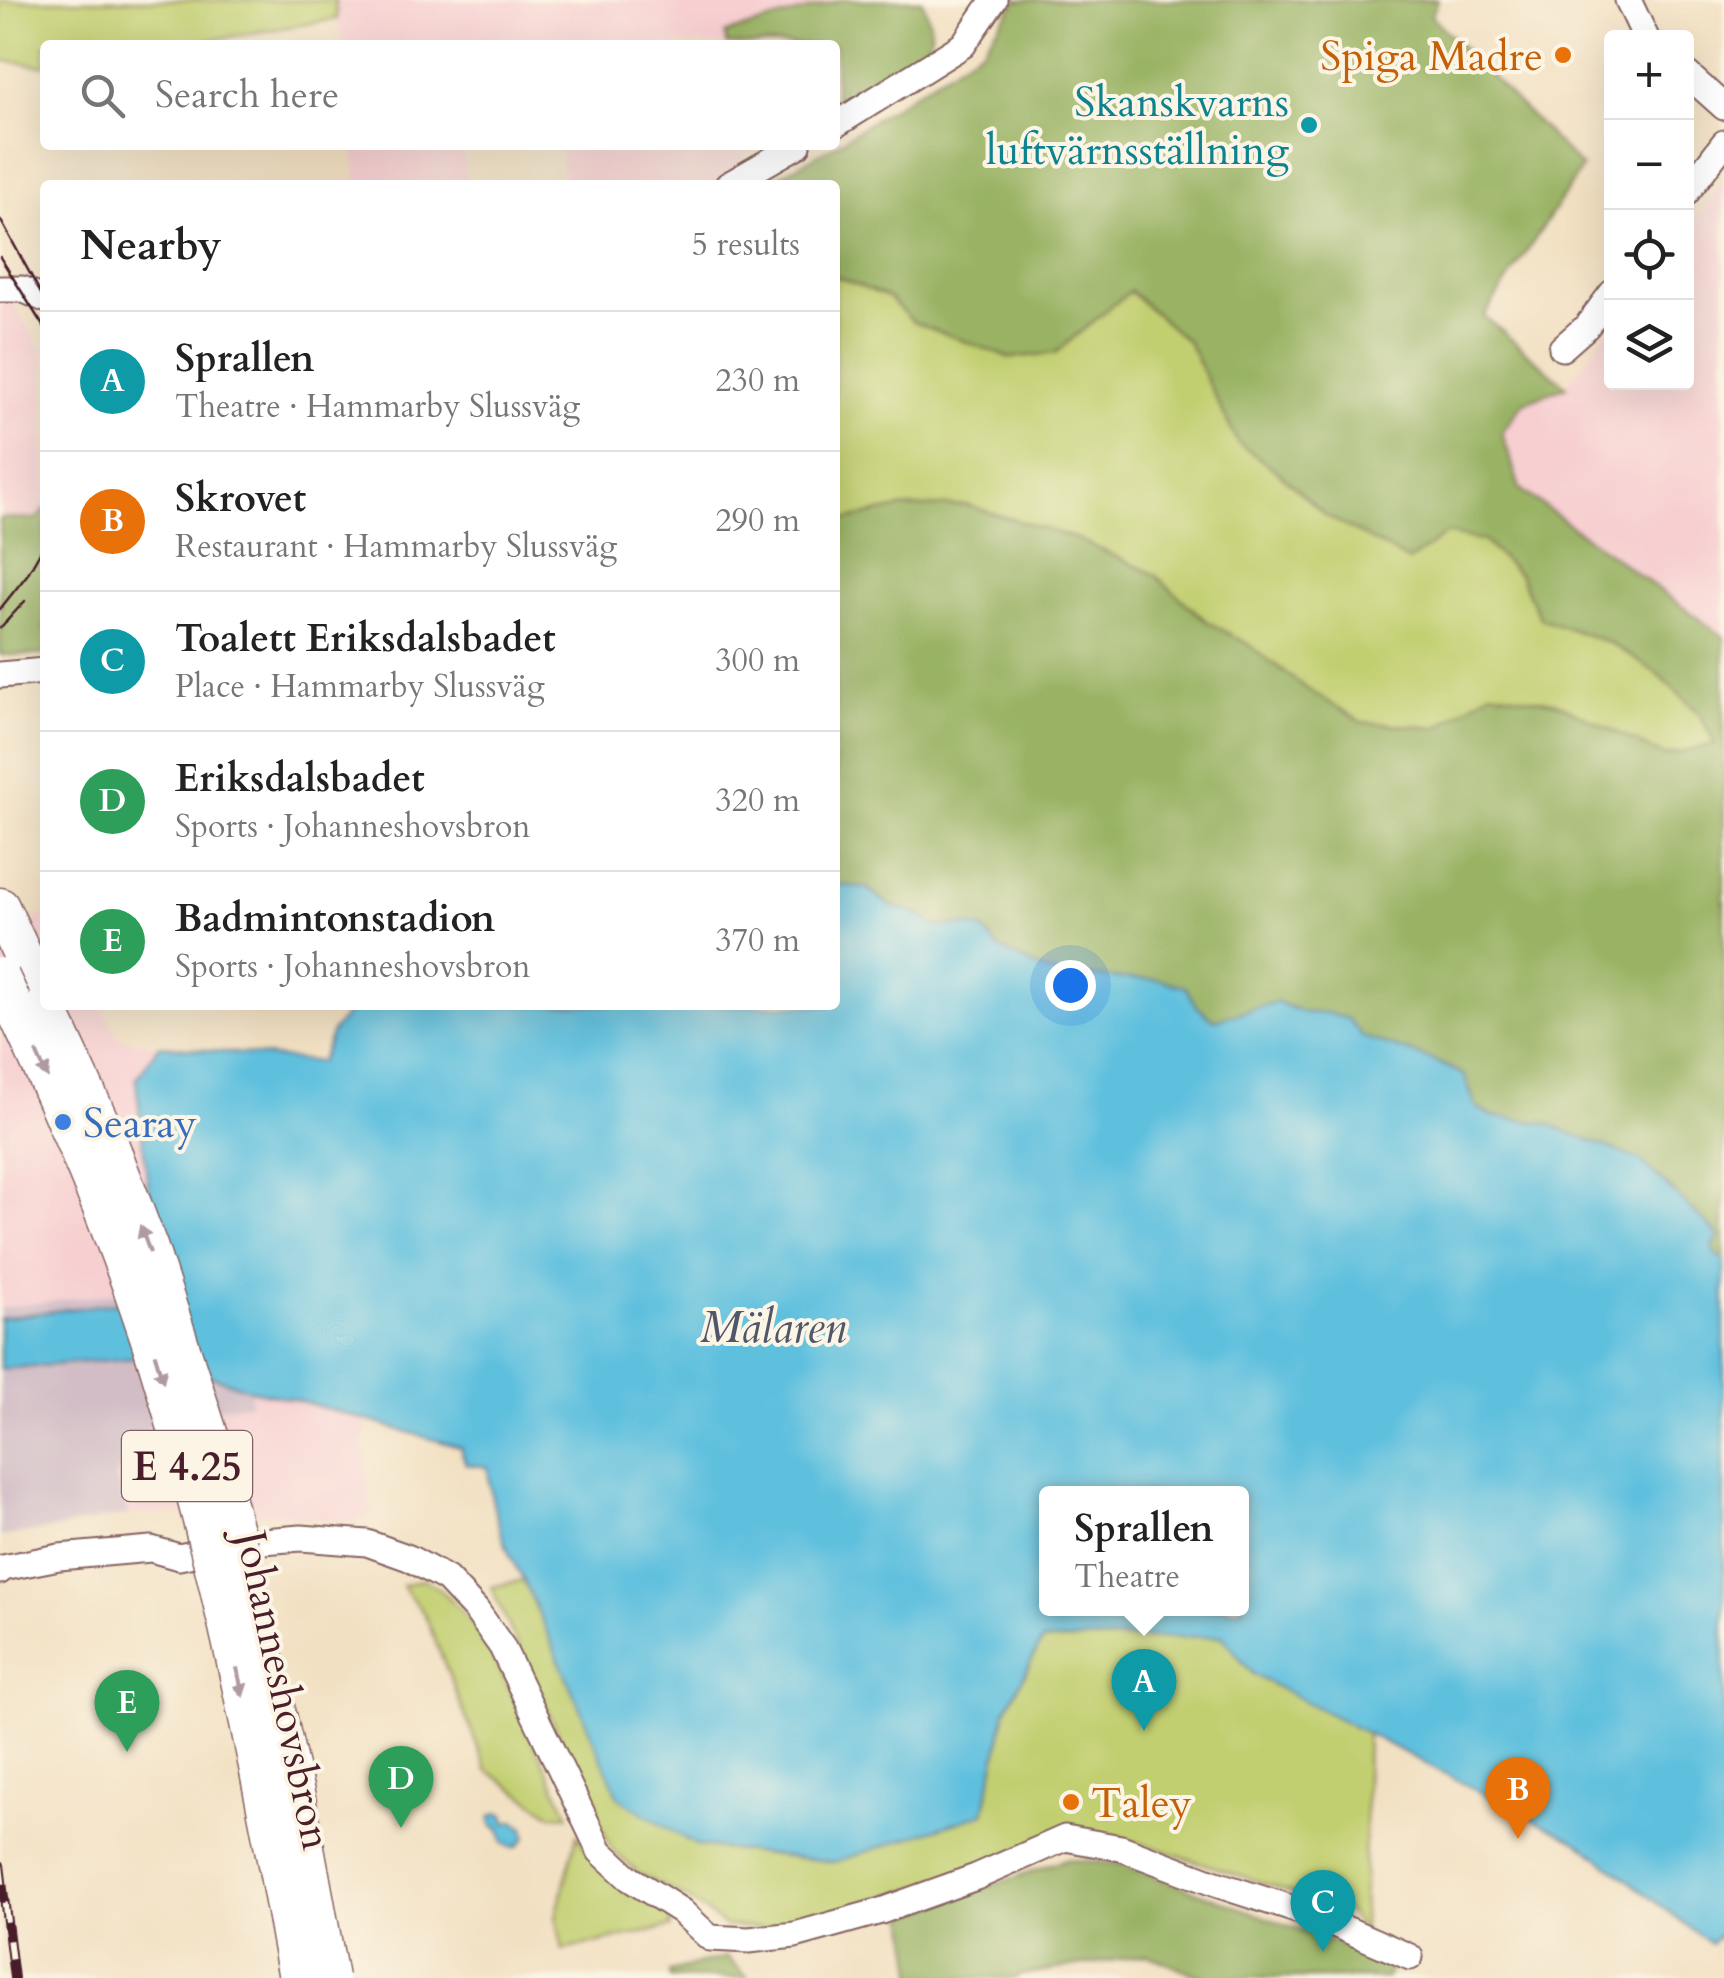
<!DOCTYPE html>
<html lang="en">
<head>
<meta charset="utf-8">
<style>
	:root { --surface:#fff; --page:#f2f2f2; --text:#222; --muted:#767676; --line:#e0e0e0; --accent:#c8321e }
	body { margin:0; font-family:Cardo,serif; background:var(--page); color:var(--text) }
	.controls { position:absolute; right:30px; top:30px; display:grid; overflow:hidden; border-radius:10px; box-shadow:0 10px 40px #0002 }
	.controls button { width:90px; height:90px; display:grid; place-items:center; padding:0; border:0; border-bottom:2px solid var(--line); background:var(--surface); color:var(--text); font:50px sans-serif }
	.you { position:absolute; left:1070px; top:985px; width:35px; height:35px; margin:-25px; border:8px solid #fff; border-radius:50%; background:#1a73e8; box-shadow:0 0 0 15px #1a73e833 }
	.badge { display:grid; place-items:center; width:65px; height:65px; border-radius:50%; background:var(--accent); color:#fff; font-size:32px; font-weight:700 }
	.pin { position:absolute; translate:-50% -82px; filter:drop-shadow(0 2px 5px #0008) }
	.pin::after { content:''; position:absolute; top:52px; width:35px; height:30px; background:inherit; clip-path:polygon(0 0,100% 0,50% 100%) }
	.popup { position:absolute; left:1039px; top:1486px; width:210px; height:130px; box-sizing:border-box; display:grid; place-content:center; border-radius:10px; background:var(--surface); filter:drop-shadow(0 2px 8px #0005); font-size:32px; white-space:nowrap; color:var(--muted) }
	.popup b { font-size:38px; color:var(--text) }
	.popup::after { content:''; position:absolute; left:50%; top:100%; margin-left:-20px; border:20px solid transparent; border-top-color:var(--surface) }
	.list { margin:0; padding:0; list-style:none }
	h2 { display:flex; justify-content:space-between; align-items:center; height:130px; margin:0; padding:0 40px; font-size:42px }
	h2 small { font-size:32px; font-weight:400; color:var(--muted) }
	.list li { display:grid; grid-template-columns:65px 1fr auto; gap:30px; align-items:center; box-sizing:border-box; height:140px; padding:0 40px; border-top:2px solid var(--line) }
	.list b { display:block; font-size:38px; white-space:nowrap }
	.list p { margin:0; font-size:32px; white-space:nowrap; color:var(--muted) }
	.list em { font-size:32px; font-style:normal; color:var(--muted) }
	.icon { flex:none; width:55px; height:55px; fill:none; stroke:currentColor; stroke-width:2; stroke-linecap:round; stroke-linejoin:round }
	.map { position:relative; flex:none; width:1724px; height:1978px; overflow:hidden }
	.search { position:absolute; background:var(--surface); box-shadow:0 10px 40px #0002; left:40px; top:40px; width:800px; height:110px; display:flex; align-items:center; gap:25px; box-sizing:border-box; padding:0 35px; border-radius:10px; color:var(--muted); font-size:38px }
	.panel { position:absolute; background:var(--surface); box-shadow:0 10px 40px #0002; left:40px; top:180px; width:800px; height:830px; border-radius:10px }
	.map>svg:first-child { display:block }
	.built { fill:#f7cfd1 }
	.industrial { fill:#d2bdc6 }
	.green { fill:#c2cf71; stroke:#86774e; stroke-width:2.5 }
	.forest { fill:#99b263; stroke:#726847; stroke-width:2.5 }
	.water { fill:#5fc0de; stroke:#547084; stroke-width:2.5; fill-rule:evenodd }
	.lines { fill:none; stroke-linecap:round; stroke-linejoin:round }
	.minor-casing { stroke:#856360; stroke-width:29 }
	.highway-casing { stroke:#856360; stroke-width:41 }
	.minor { stroke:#fff; stroke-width:25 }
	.highway { stroke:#fff; stroke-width:38 }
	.tram { stroke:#4a1f2b; stroke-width:2.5 }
	.rail-casing { stroke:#4a1f2b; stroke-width:10 }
	.rail { stroke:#fcf5e5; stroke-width:6; stroke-dasharray:19; stroke-linecap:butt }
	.highway-bridge-casing { stroke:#856360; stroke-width:41; stroke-linecap:butt }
	.highway-bridge { stroke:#fff; stroke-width:38 }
	.oneway { fill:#ae9aa0 }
	.food-dot { fill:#e8710a; stroke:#fcf5e5; stroke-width:4 }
	.culture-dot { fill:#0f9aa8; stroke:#fcf5e5; stroke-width:4 }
	.shop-dot { fill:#3f7fe0; stroke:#fcf5e5; stroke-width:4 }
	.labels { text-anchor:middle; stroke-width:8; stroke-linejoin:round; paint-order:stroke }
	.shield { fill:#fcf5e5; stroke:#7f5f63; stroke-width:2.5 }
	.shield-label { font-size:40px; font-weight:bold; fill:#4a1f2b }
	.food-label { font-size:42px; fill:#c56008; stroke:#fcf5e5; text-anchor:end }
	.culture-label { font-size:42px; fill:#0d838f; stroke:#fcf5e5; text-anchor:end }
	.shop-label { font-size:42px; fill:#366cbe; stroke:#fcf5e5; text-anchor:start }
	.street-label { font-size:42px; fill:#4a1f2b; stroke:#fcf5e5 }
	.water-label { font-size:45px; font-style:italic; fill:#51576a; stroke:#fcf5e5 }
</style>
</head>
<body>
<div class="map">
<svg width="1724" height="1978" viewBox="0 0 1724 1978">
	<rect width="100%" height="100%" fill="#fcf5e5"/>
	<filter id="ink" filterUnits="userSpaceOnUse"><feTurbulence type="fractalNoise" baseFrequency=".01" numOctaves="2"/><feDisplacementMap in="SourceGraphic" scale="20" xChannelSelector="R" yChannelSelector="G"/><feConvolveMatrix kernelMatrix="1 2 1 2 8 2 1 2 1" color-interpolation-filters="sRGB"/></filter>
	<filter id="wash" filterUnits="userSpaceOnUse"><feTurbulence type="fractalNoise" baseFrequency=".0048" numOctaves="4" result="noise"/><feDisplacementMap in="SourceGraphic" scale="40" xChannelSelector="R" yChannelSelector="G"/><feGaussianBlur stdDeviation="2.25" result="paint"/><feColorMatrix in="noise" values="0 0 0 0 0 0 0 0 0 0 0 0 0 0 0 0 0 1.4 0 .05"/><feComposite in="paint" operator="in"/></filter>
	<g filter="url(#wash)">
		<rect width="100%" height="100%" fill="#f2e0c2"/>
		<!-- built -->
		<g class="built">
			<polygon points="335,0 841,0 726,34 727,45 341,45"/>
			<polygon points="353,145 462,145 468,185 357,185"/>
			<polygon points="559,145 742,145 745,163 711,185 532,185 563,180"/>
			<polygon points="1724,179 1724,637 1520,489 1502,432 1523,403 1566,386 1611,326 1612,382 1686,382 1687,228"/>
			<polygon points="0,281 45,356 45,509 37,519 0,518"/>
			<polygon points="44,914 45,1005 100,1005 121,1040 159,1045 136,1080 151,1212 133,1291 0,1308 0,937"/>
			<polygon points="251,1390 293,1399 369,1420 363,1444 372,1514 351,1523 276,1514 128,1514 115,1477 158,1414 249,1404"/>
		</g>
		<!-- industrial -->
		<g class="industrial">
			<polygon points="132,1291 176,1295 0,1318 0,1308"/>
			<polygon points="198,1353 206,1374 251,1390 250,1404 158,1414 115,1477 128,1514 61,1528 0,1537 0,1369"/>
		</g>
		<!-- green -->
		<g class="green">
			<polygon points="0,0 335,0 337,19 180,45 45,45 45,66 0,60"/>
			<polygon points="835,276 888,297 913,322 1010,358 1055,353 1129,291 1188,342 1238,443 1277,471 1447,533 1484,541 1520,576 1540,618 1612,644 1658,674 1700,713 1715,744 1665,756 1557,703 1491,691 1438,728 1362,722 1307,689 1246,643 1206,621 1154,574 1077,539 966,505 900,508 835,522"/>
			<path d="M 424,1579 C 475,1610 498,1665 522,1717 C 538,1750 553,1783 569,1816 L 552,1815 L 487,1770 L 425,1615 L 402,1586 Z"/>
			<polygon points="524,1580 620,1798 984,1813 1006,1709 1042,1641 1222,1636 1254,1675 1367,1733 1363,1931 1347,1911 1150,1846 1072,1826 979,1868 882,1898 766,1928 725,1926 688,1899 638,1873 612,1850 491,1587"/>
			<polygon points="577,1835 597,1864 669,1913 671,1927 563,1950 556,1916"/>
		</g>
		<!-- forest -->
		<g class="forest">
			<path d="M 841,0 L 922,0 C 931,24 936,32 924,56 L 835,111 L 835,45 L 727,45 L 725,34 Z"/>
			<polygon points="1017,0 1438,0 1431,16 1582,168 1484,316 1566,386 1523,403 1502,432 1520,489 1724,637 1724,1259 1717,1256 1713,1246 1719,1235 1640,1160 1518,1121 1491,1116 1476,1107 1464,1075 1433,1060 1363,1037 1327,1013 1305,1013 1276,1002 1215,1020 1197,1007 1094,976 1070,976 1044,971 997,947 984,930 965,925 937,927 916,913 891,906 865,887 835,885 835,522 900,508 966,505 1077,539 1154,574 1206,621 1246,643 1307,689 1362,722 1437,728 1491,691 1557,703 1665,756 1715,744 1699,713 1658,674 1612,644 1540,618 1520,576 1484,541 1447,533 1409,561 1325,515 1277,471 1238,443 1188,342 1130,291 1055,353 1010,358 913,322 888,297 835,276 835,185 763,185 835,145 982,49"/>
			<polygon points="45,509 45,655 0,655 0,518 37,519"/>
			<polygon points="1066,1859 1121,1864 1393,1964 1387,1978 1206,1978 1147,1955 1019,1975 1016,1978 915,1978 906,1916"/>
			<polygon points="726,1957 748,1978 670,1978 669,1972"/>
		</g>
		<!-- water -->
		<g class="water">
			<path d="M 835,885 L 865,887 L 891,906 L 916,913 L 937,927 L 965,925 L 984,930 L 997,947 L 1044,971 L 1070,976 L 1160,980 L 1186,987 L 1197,1007 L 1215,1020 L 1276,1002 L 1305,1013 L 1327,1013 L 1348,1019 L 1363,1037 L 1433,1060 L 1464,1075 L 1476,1107 L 1491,1116 L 1548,1124 L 1640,1160 L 1719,1236 L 1713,1246 L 1717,1256 L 1724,1259 L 1724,1941 L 1717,1936 L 1711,1944 L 1581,1844 L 1254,1675 L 1222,1636 L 1042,1641 L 1006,1710 L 984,1813 L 835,1862 L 697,1846 L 619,1798 L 524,1580 C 503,1550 490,1503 488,1467 L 466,1464 L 460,1447 L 293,1399 L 251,1390 L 206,1374 L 197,1353 L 0,1369 L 0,1318 L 176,1295 L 151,1212 L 136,1080 L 159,1045 L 320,1062 L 332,1032 L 354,1005 L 835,1005 ZM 1046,1494 L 1242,1494 L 1242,1608 L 1046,1608 Z"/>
			<polygon points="497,1813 504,1815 506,1823 514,1821 524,1828 526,1837 517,1847 510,1847 503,1842 500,1829 493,1826 490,1817"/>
		</g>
	</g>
	<g filter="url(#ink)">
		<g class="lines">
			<!-- minor casing -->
			<g class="minor-casing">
				<g id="minor">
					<polyline points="1628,0 1646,38"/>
					<polyline points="1686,73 1724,107"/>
					<polyline points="835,125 963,45 994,0"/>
					<polyline points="728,185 798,145"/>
					<polyline points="1686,193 1724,143"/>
					<polyline points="0,289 22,289 45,299"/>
					<polyline points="1562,348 1587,326 1612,293"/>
					<polyline points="0,675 45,671"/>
					<polyline points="0,1571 3,1568 59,1557 151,1549 179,1557 250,1542 301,1538 367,1543 409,1558 447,1579 476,1610 502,1647 600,1851 629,1878 681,1911 710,1938 749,1940 795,1935 881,1911 976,1877 1065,1838 1121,1848 1216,1884 1318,1917 1410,1957"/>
				</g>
			</g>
			<!-- highway casing -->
			<g class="highway-casing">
				<polyline id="highway" points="0,907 45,1003"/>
			</g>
			<!-- minor -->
			<use href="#minor" class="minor"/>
			<!-- highway -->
			<use href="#highway" class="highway"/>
			<!-- tram -->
			<g class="tram">
				<polyline points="0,219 45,301"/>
				<polyline points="0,257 45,329"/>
				<polyline points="0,609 27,575 45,543"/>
				<polyline points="0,628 25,601"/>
			</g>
			<!-- rail casing -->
			<g class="rail-casing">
				<polyline id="rail" points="0,1865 14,1978"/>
			</g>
			<!-- rail -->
			<use href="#rail" class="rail"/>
			<!-- highway-bridge casing -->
			<g class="highway-bridge-casing">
				<g id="highway-bridge">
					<path d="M 0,977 C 60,1102 116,1231 158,1364 C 220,1564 261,1771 298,1978"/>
					<polyline points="46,1005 107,1138 149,1249 211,1442 238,1546 295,1793 329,1978"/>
				</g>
			</g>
			<!-- highway-bridge -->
			<use href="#highway-bridge" class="highway-bridge"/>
		</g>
		<!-- one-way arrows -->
		<defs><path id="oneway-solid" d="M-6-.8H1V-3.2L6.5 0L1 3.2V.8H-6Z" transform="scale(2.5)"/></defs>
		<g class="oneway">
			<use href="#oneway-solid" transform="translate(42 1065) rotate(66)"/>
			<use href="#oneway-solid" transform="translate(145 1239) rotate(-110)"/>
			<use href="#oneway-solid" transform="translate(159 1368) rotate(73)"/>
			<use href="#oneway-solid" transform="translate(240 1682) rotate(78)"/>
		</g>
	</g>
	<!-- markers -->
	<g class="food-dot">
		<circle cx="1563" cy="55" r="10"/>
		<circle cx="1071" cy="1802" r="10"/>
	</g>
	<circle class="culture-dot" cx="1309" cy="125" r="10"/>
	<circle class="shop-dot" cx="63" cy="1122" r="10"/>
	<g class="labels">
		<!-- shield labels -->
		<rect class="shield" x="122" y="1431" width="130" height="70" rx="8"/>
		<g class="shield-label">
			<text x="187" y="1480">E 4.25</text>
		</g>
		<!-- food labels -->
		<g class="food-label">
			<text x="1543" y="70">Spiga Madre</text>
			<text x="1091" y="1817" text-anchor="start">Taley</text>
		</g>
		<!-- culture labels -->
		<g class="culture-label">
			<text x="1289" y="116">Skanskvarns<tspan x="1289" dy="48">luftvärnsställning</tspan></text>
		</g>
		<!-- shop labels -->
		<g class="shop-label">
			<text x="83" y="1137">Searay</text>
		</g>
		<!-- street labels -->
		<g class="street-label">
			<text transform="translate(285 1690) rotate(78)" y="15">Johanneshovsbron</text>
		</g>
		<!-- water labels -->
		<g class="water-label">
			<text x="773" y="1342">Mälaren</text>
		</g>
	</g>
</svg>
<div class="controls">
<button>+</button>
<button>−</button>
<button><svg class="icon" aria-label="locate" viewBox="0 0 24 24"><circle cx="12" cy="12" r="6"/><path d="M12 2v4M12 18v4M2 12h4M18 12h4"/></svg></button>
<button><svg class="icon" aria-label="layers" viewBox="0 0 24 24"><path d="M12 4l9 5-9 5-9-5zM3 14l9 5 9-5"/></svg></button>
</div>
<div class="you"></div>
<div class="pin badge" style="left:1144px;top:1731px;background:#0f9aa8">A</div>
<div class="popup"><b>Sprallen</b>Theatre</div>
<div class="pin badge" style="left:1518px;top:1839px;background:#e8710a">B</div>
<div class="pin badge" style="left:1323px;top:1952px;background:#0f9aa8">C</div>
<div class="pin badge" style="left:401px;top:1828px;background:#2e9e5b">D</div>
<div class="pin badge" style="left:127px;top:1752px;background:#2e9e5b">E</div>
<div class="search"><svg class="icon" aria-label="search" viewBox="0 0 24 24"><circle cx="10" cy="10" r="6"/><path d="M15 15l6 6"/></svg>Search here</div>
<section class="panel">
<h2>Nearby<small>5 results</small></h2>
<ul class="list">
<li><span class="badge" style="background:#0f9aa8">A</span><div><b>Sprallen</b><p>Theatre · Hammarby Slussväg</p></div><em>230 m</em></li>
<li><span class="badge" style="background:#e8710a">B</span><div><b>Skrovet</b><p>Restaurant · Hammarby Slussväg</p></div><em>290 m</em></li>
<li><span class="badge" style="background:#0f9aa8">C</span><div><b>Toalett Eriksdalsbadet</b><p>Place · Hammarby Slussväg</p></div><em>300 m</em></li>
<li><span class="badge" style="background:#2e9e5b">D</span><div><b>Eriksdalsbadet</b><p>Sports · Johanneshovsbron</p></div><em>320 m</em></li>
<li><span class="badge" style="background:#2e9e5b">E</span><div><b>Badmintonstadion</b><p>Sports · Johanneshovsbron</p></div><em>370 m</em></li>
</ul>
</section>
</div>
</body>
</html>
